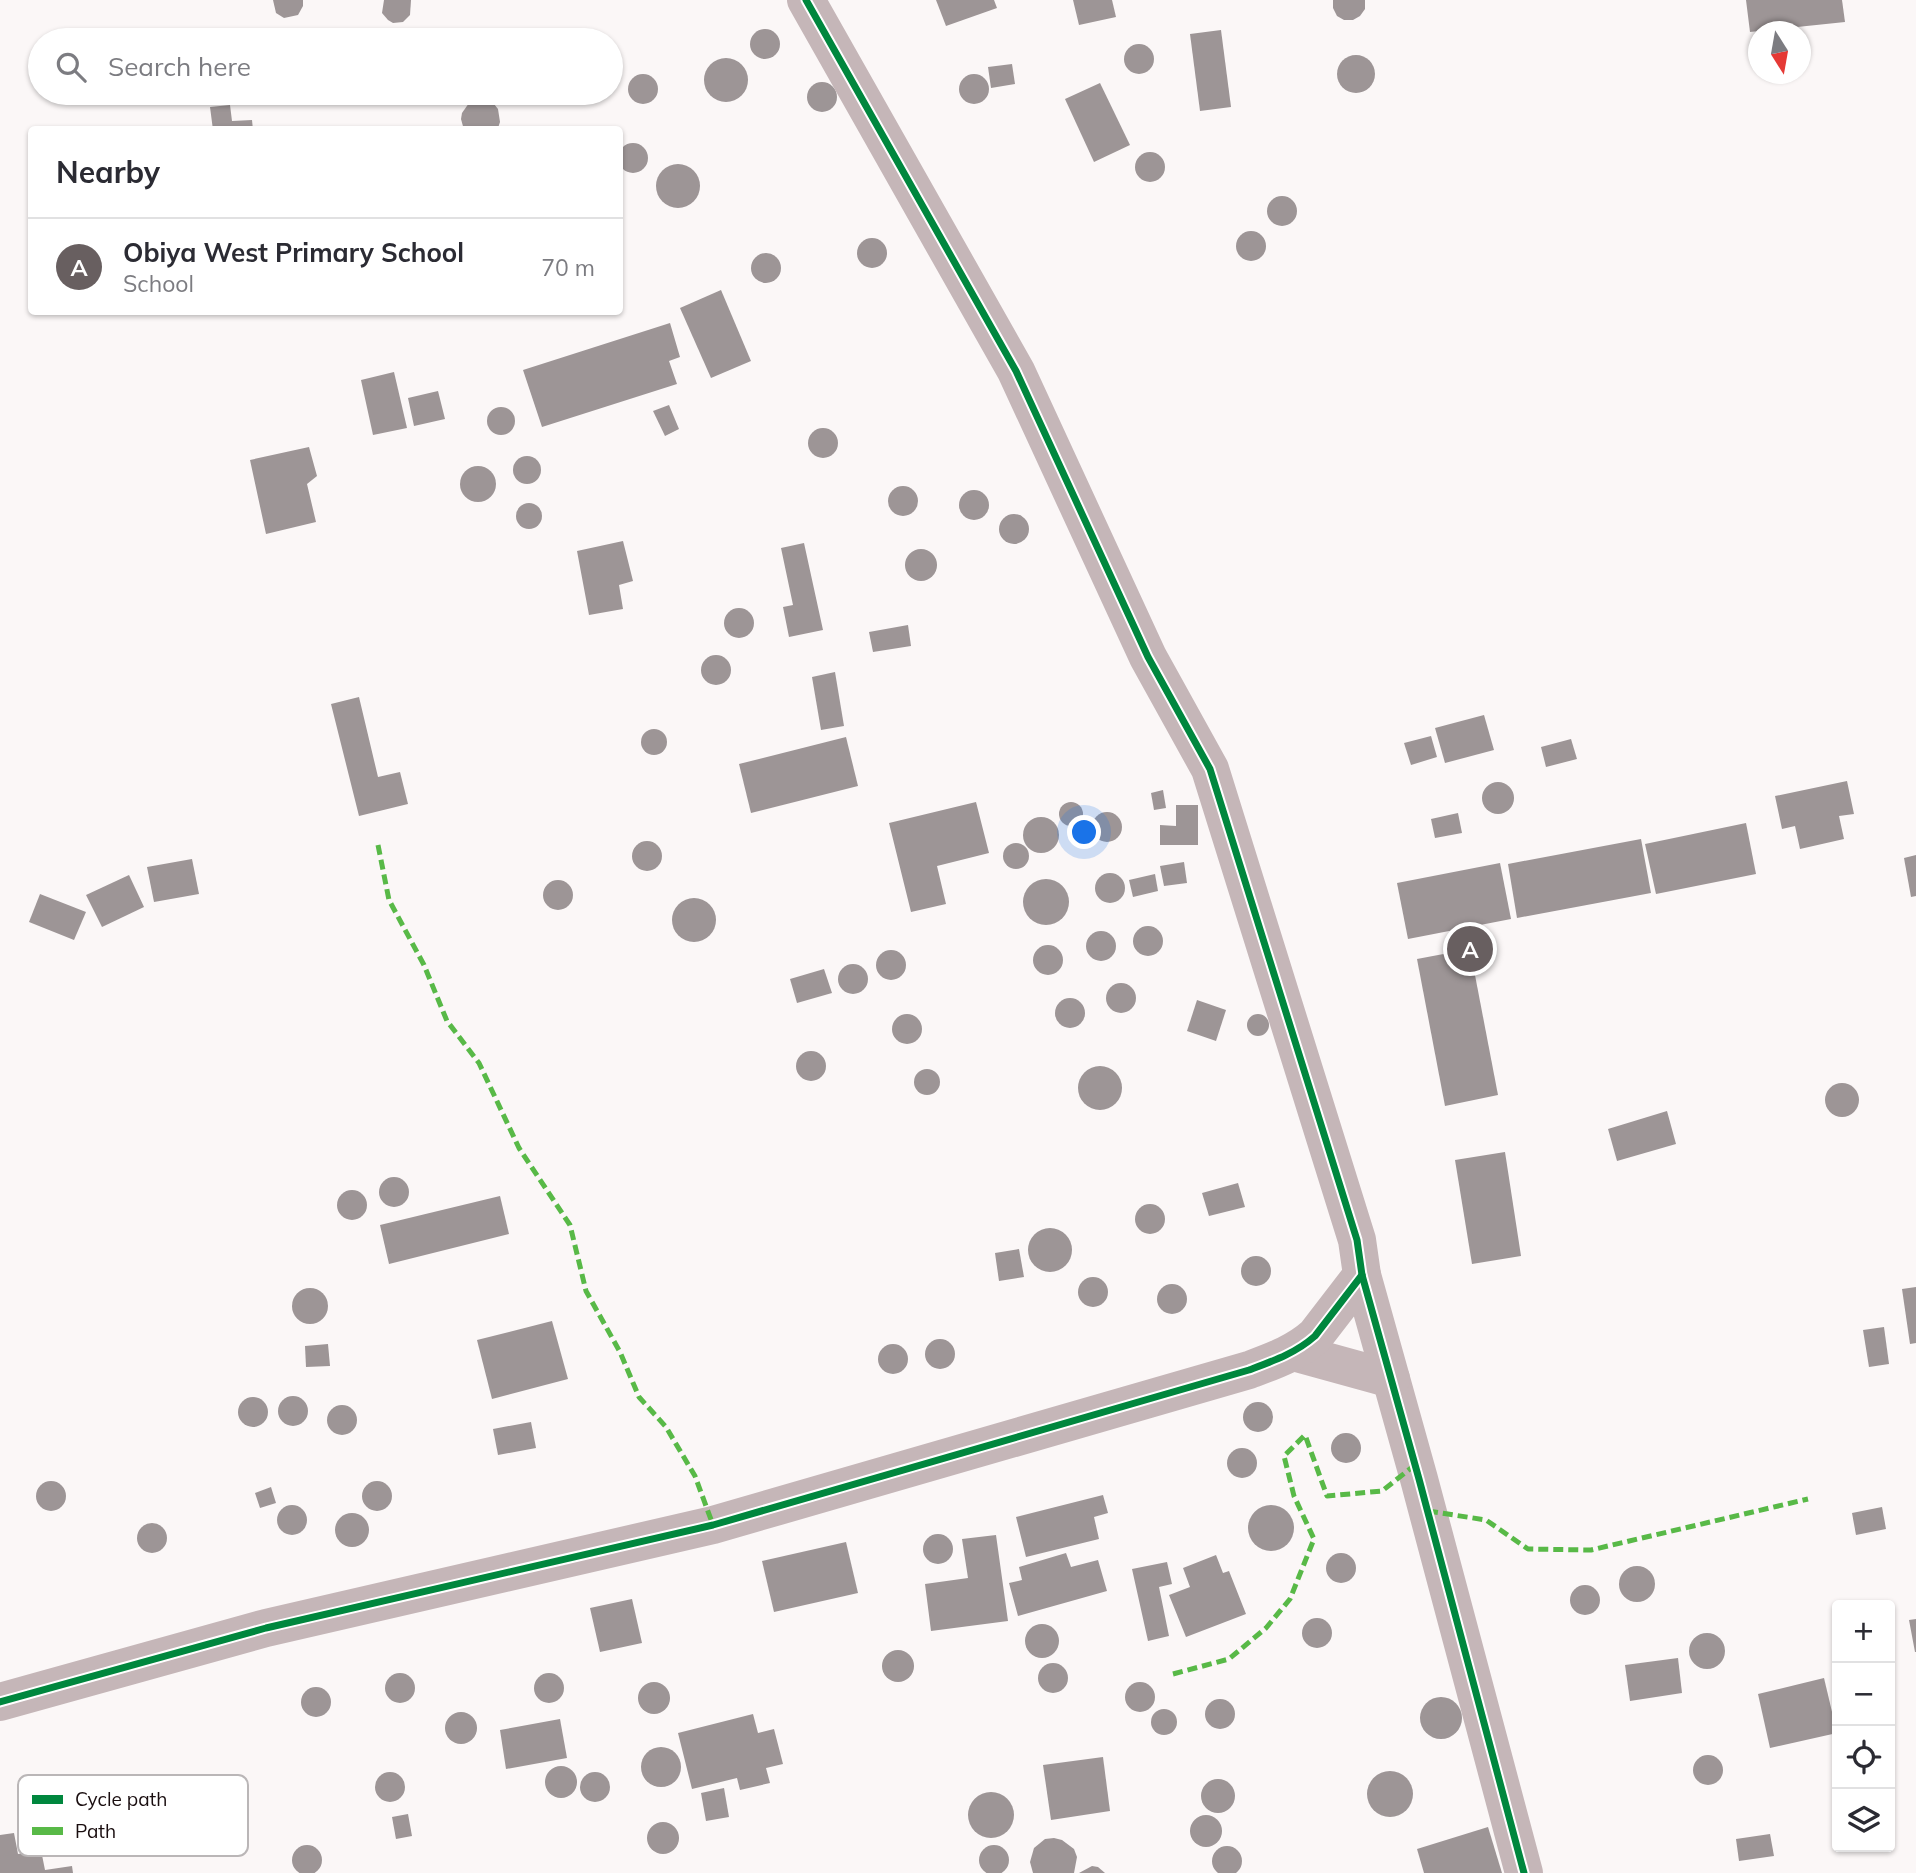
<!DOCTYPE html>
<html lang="en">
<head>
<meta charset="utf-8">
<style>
	:root { --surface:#fff; --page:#f7f7f7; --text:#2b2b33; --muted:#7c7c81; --line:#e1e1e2; --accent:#685f60 }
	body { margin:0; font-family:Mulish,sans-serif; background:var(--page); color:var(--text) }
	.controls { position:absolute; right:21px; bottom:21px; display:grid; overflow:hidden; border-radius:7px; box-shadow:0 2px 5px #0004 }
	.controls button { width:63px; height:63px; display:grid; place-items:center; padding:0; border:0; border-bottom:2px solid var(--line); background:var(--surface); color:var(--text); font:35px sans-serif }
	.compass { position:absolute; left:1748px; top:21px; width:63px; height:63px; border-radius:50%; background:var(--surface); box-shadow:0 2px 5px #0004; rotate:169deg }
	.you { position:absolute; left:1085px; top:833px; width:24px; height:24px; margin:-18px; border:5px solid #fff; border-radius:50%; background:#1a73e8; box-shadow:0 0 0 10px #1a73e833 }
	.badge { display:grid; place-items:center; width:46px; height:46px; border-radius:50%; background:var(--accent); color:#fff; font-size:23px; font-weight:700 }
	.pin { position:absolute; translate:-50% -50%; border:4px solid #fff; box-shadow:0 2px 7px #0006 }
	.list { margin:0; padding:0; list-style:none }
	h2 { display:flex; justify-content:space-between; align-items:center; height:91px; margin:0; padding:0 28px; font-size:30px }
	h2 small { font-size:23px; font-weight:400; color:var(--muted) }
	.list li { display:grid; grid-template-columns:46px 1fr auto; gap:21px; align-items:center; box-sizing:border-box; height:98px; padding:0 28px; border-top:2px solid var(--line) }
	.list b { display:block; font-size:26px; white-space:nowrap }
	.list p { margin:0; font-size:23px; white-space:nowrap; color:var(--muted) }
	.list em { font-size:23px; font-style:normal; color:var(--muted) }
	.icon { flex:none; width:38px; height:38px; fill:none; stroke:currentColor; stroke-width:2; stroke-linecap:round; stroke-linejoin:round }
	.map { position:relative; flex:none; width:1916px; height:1873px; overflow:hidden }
	.search { position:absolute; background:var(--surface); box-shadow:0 2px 5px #0004; left:28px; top:28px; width:595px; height:77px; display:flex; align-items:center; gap:18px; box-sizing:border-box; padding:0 24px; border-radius:38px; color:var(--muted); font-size:26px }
	.panel { position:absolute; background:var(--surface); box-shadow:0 2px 5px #0004; left:28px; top:126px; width:595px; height:189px; border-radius:7px }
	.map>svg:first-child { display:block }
	.building { fill:#9d9596 }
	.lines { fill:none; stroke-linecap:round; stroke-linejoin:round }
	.minor { stroke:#c5b6b8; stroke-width:38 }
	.tertiary { stroke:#c5b6b8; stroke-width:38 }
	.quiet { stroke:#58b947; stroke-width:5; stroke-dasharray:10 5; stroke-linecap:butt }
	.cycleway-casing { stroke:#fff; stroke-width:11 }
	.cycleway { stroke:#00873e; stroke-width:7 }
	.key { fill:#fff; stroke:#bab6b7; stroke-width:2 }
	.key-label { font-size:19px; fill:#190d0f }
</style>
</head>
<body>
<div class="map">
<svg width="1916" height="1873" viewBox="0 0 1916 1873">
	<rect width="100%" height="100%" fill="#fbf7f7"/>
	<!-- building -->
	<g class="building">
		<polygon points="273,0 303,0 303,6 298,15 284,18 276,13"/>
		<polygon points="384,0 411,0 410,15 403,22 393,23 388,20 382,13"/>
		<polygon points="936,0 994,0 997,8 946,26"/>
		<polygon points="1073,0 1112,0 1116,17 1079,25"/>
		<polygon points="1333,0 1365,0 1365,9 1360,16 1353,20 1344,20 1337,16 1333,8"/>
		<polygon points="1746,0 1842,0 1845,22 1750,32"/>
		<polygon points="348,28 358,40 333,40"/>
		<circle cx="765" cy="44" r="15"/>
		<polygon points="273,29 276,40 243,40 242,38"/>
		<polygon points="1221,30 1231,107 1200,111 1190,34"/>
		<circle cx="1139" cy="59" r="15"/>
		<circle cx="1356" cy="74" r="19"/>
		<circle cx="726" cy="80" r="22"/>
		<polygon points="1012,64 1015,84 991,88 988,67"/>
		<circle cx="643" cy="89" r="15"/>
		<circle cx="974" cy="89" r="15"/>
		<circle cx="822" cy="97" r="15"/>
		<polygon points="1100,83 1130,145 1094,162 1065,99"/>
		<polygon points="257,93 294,93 294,94 259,103"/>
		<polygon points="481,99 494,104 498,109 500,122 498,128 464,130 461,119 462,113 469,103"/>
		<polygon points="230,105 232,121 252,120 253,130 213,130 210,107"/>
		<circle cx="633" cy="158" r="15"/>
		<circle cx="1150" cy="167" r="15"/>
		<circle cx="678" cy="186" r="22"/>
		<circle cx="1282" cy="211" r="15"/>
		<circle cx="1251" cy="246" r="15"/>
		<circle cx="872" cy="253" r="15"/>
		<circle cx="766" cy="268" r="15"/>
		<polygon points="721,290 751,361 711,378 680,308"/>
		<polygon points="670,323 680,357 669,361 677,384 542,427 523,370"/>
		<polygon points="394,372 407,428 373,435 361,380"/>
		<polygon points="438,391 445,419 414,426 408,398"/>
		<polygon points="669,405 679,429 665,436 653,411"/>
		<circle cx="501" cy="421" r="14"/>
		<circle cx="823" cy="443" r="15"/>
		<polygon points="309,447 317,476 307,484 316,522 266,534 250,460"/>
		<circle cx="527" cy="470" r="14"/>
		<circle cx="478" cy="484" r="18"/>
		<circle cx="903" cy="501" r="15"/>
		<circle cx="974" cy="505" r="15"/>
		<circle cx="529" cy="516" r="13"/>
		<circle cx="1014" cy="529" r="15"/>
		<polygon points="623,541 633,581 619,585 623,609 589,615 577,551"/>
		<polygon points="804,543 823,630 789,637 783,607 793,605 781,548"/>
		<circle cx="921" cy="565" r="16"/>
		<circle cx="739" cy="623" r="15"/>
		<polygon points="908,625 911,646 873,652 869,632"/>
		<circle cx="716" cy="670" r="15"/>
		<polygon points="835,672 844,726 821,730 812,677"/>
		<polygon points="359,697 378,777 400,772 408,804 359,816 331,704"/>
		<polygon points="1484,715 1494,750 1445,763 1435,728"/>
		<circle cx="654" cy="742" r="13"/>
		<polygon points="1431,736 1437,757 1411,765 1404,743"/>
		<polygon points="846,737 858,786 751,813 739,764"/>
		<polygon points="1571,739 1577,759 1546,767 1541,747"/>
		<polygon points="1847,781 1854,814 1839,816 1844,839 1800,849 1795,826 1782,829 1775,796"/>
		<circle cx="1498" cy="798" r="16"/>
		<polygon points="1163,790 1166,808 1154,810 1151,793"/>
		<circle cx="1071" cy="814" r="12"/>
		<polygon points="976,802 989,853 937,866 946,904 911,912 889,823"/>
		<polygon points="1176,805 1198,805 1198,845 1160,845 1160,825 1176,826"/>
		<circle cx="1107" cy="827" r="15"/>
		<polygon points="1458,813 1462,833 1435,838 1431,819"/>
		<circle cx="1041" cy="835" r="18"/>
		<polygon points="1746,823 1756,874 1656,894 1645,844"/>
		<polygon points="1641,839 1651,893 1517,918 1508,864"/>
		<circle cx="647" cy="856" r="15"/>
		<circle cx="1016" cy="856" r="13"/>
		<polygon points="1916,855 1916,896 1911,897 1904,858"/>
		<polygon points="192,859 199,894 154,902 147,867"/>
		<polygon points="1184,862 1187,883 1164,886 1160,866"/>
		<polygon points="1500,863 1511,919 1408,939 1397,883"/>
		<circle cx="1110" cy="888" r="15"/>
		<polygon points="1155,874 1158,891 1133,897 1129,880"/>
		<polygon points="129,875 144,907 102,927 86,895"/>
		<circle cx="1046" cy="902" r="23"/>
		<circle cx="558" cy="895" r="15"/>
		<polygon points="40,894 86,912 74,940 29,922"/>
		<circle cx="694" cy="920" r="22"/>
		<circle cx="1148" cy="941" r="15"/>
		<circle cx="1101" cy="946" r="15"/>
		<circle cx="1048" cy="960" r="15"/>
		<polygon points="1470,949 1498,1095 1445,1106 1417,959"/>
		<circle cx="891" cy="965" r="15"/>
		<circle cx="853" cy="979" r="15"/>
		<polygon points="824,969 832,993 797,1003 790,979"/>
		<circle cx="1121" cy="998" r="15"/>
		<circle cx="1070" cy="1013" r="15"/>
		<polygon points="1197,1000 1226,1010 1216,1041 1187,1031"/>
		<circle cx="907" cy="1029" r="15"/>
		<circle cx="1258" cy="1025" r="11"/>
		<circle cx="811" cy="1066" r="15"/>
		<circle cx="1100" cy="1088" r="22"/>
		<circle cx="927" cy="1082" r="13"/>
		<circle cx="1842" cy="1100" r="17"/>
		<polygon points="1667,1111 1676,1144 1617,1161 1608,1129"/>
		<polygon points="1505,1152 1521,1256 1472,1264 1455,1160"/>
		<circle cx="394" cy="1192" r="15"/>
		<polygon points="1238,1183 1245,1207 1209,1216 1202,1193"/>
		<circle cx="352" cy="1205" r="15"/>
		<polygon points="500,1196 509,1234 389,1264 380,1225"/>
		<circle cx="1150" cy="1219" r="15"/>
		<circle cx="1050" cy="1250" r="22"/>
		<polygon points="1019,1249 1024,1277 999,1281 995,1253"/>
		<circle cx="1256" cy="1271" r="15"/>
		<circle cx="1093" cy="1292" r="15"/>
		<circle cx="1172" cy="1299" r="15"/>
		<polygon points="1916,1287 1916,1343 1910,1344 1902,1289"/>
		<circle cx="310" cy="1306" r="18"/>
		<polygon points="552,1321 568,1379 492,1399 477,1340"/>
		<polygon points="1884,1327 1889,1364 1869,1367 1863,1330"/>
		<circle cx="940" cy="1354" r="15"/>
		<circle cx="893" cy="1359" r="15"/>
		<polygon points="328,1344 330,1366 306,1367 305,1346"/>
		<circle cx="293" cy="1411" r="15"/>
		<circle cx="253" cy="1412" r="15"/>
		<circle cx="1258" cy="1417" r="15"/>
		<circle cx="342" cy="1420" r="15"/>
		<polygon points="531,1422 536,1448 498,1455 493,1429"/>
		<circle cx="1346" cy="1448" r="15"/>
		<circle cx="1242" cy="1463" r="15"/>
		<circle cx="51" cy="1496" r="15"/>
		<circle cx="377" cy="1496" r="15"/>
		<polygon points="271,1487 276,1503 260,1508 255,1493"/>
		<polygon points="1103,1495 1108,1513 1094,1517 1099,1539 1026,1557 1016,1517"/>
		<circle cx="292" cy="1520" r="15"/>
		<circle cx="1271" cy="1528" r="23"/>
		<polygon points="1882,1507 1886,1529 1856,1535 1852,1513"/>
		<circle cx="352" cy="1530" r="17"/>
		<circle cx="152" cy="1538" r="15"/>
		<circle cx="938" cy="1549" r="15"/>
		<polygon points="996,1535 1008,1621 931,1631 925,1584 968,1578 962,1539"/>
		<polygon points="846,1542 858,1593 774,1612 762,1561"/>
		<circle cx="1341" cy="1568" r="15"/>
		<polygon points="1066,1553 1071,1567 1098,1560 1107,1591 1018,1616 1009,1583 1022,1580 1019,1567"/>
		<polygon points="1216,1555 1223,1573 1229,1571 1246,1614 1186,1637 1169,1595 1190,1587 1183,1568"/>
		<polygon points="1167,1562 1172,1584 1159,1587 1169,1636 1148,1641 1132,1569"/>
		<circle cx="1637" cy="1584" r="18"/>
		<circle cx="1585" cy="1600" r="15"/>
		<polygon points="632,1599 642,1643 600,1652 590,1608"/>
		<circle cx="1317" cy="1633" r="15"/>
		<polygon points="1916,1619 1916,1652 1915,1652 1909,1620"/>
		<circle cx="1042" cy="1641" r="17"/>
		<circle cx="1707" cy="1651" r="18"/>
		<circle cx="898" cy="1666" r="16"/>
		<polygon points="1678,1658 1682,1693 1630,1701 1625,1665"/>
		<circle cx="1053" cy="1678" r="15"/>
		<circle cx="549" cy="1688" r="15"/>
		<circle cx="400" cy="1688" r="15"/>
		<polygon points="1824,1678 1837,1733 1770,1748 1758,1694"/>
		<circle cx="1140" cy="1697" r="15"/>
		<circle cx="654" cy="1698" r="16"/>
		<circle cx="316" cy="1702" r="15"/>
		<circle cx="1441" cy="1718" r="21"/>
		<circle cx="1220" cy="1714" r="15"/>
		<circle cx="1164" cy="1722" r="13"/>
		<circle cx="461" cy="1728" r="16"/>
		<polygon points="753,1714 758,1733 774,1729 783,1764 766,1768 770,1783 740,1790 737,1778 692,1789 678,1733"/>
		<polygon points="560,1719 567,1758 506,1769 500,1730"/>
		<circle cx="661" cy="1767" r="20"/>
		<circle cx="1708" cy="1770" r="15"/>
		<polygon points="1103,1757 1110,1811 1051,1820 1043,1765"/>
		<circle cx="561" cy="1782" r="16"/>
		<circle cx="1390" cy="1794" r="23"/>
		<circle cx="390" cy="1787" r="15"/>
		<circle cx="595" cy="1787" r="15"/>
		<circle cx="1218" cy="1796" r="17"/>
		<polygon points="724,1788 729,1817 706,1821 701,1793"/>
		<circle cx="991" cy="1815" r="23"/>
		<polygon points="408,1814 412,1836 396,1839 392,1817"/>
		<circle cx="1206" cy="1831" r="16"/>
		<circle cx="663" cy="1838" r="16"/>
		<polygon points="1488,1827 1502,1873 1424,1873 1417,1849"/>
		<polygon points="14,1833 18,1854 41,1850 45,1870 72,1866 73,1873 0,1873 0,1835"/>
		<polygon points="1770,1834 1774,1856 1739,1861 1736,1839"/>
		<polygon points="1054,1838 1062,1840 1074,1849 1077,1857 1074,1873 1033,1873 1030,1862 1034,1848 1045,1839"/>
		<circle cx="994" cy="1860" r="15"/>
		<circle cx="307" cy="1860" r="15"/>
		<circle cx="1227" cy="1861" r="15"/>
		<polygon points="1092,1866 1098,1867 1105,1873 1079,1873"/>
	</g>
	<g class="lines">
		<!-- minor -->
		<g class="minor">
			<polyline points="1362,1275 1419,1479 1524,1873"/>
			<polyline points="1293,1352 1391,1379"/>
		</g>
		<!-- tertiary -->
		<path class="tertiary" d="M 0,1702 L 266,1628 L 713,1525 L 1249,1370 C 1273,1361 1296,1353 1315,1336 L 1362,1275 L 1357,1240 L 1210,769 L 1148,657 L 1016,371 L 806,0"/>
		<!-- quiet -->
		<g class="quiet">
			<polyline points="378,845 389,900 424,965 447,1021 479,1063 519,1148 570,1225 586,1291 620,1352 639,1397 666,1427 695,1476 713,1525"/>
			<polyline points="1428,1511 1486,1520 1528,1549 1591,1550 1808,1499"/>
			<polyline points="1173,1674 1229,1659 1266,1628 1290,1599 1314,1539 1294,1496 1284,1456 1305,1435 1327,1496 1382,1491 1415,1465"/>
		</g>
		<!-- cycleway casing -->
		<g class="cycleway-casing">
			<g id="cycleway">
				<polyline points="806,0 1016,371 1148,657 1210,769 1357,1240 1362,1275 1419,1479 1524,1873"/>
				<path d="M 0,1702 L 266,1628 L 713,1525 L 1249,1370 C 1273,1361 1296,1353 1315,1336 L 1362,1275"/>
			</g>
		</g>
		<!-- cycleway -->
		<use href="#cycleway" class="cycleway"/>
	</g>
	<!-- legend -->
	<rect x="18" y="1775" width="230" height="81" rx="10" class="key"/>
	<rect x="32" y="1795" width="31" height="9" fill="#00873e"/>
	<rect x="32" y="1827" width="31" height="8" fill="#58b947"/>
	<g class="key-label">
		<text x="75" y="1806">Cycle path</text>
		<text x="75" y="1838">Path</text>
	</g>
</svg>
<div class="controls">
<button>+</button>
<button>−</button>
<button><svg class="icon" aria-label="locate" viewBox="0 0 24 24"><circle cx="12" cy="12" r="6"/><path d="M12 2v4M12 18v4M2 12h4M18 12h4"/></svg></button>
<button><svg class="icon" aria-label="layers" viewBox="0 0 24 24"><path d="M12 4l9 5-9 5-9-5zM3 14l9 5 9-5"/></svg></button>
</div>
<svg class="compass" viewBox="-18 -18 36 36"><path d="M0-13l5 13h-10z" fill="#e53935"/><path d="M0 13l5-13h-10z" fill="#7c7c81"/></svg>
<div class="you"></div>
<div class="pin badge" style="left:1470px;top:949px">A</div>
<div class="search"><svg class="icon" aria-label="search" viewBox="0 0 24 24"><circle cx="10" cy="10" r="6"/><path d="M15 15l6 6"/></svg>Search here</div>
<section class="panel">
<h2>Nearby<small></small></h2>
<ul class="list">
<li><span class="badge">A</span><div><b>Obiya West Primary School</b><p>School</p></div><em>70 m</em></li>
</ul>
</section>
</div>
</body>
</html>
